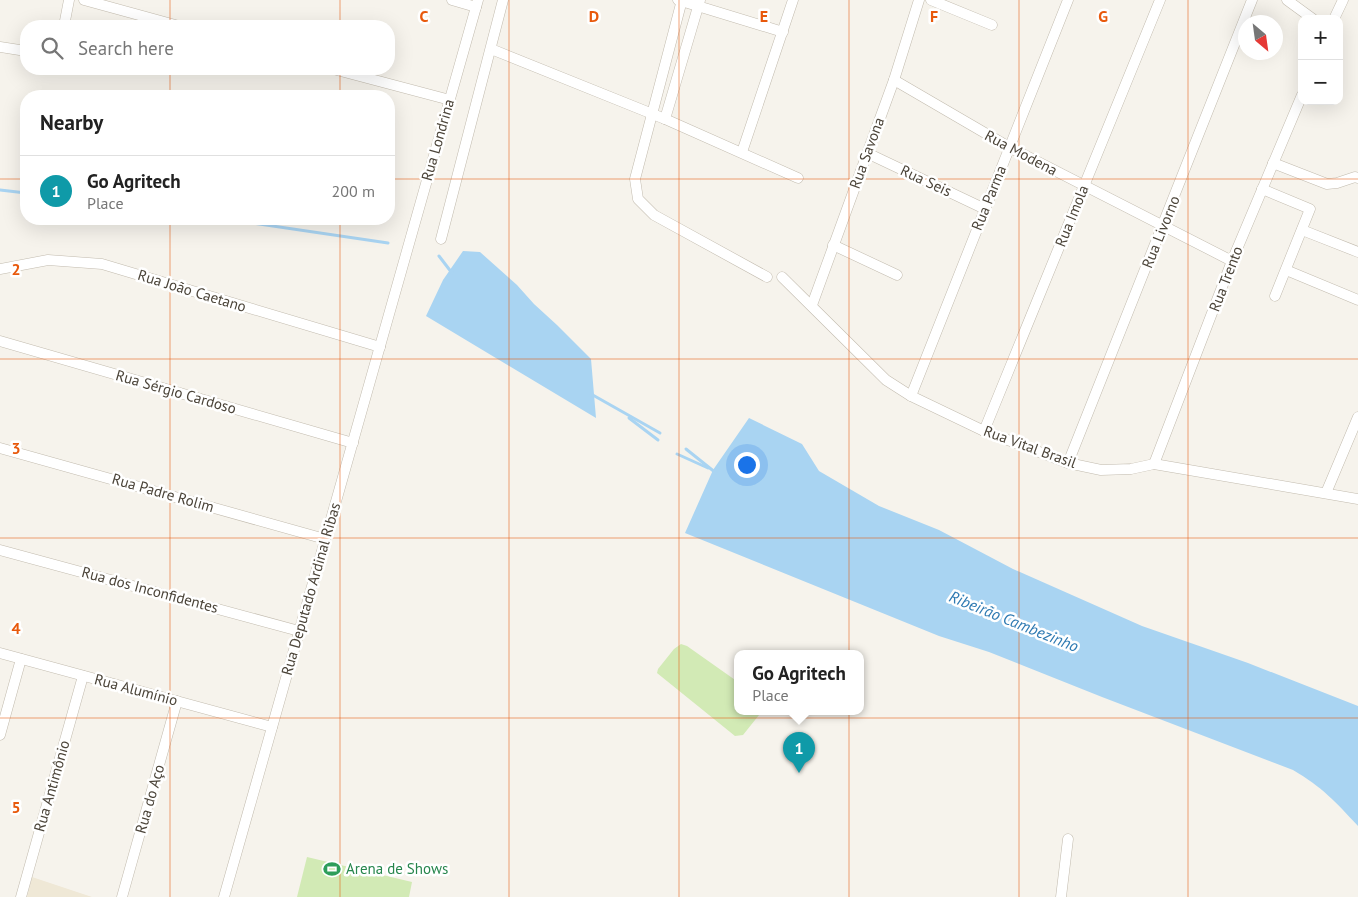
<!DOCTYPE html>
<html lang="en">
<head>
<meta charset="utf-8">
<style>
	:root { --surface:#fff; --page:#f2f2f2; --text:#222; --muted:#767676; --line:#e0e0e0; --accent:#fc3f1d }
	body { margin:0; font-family:"PT Sans",sans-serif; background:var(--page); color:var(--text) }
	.controls { position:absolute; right:15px; top:15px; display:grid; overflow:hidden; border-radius:10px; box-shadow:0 5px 20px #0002 }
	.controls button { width:45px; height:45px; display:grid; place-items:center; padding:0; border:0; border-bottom:1px solid var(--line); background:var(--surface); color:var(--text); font:25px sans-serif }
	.compass { position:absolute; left:1238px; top:15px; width:45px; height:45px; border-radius:50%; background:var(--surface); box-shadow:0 5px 20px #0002; rotate:151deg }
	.you { position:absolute; left:746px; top:464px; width:18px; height:18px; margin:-12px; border:4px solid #fff; border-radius:50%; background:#1a73e8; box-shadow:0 0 0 8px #1a73e833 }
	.badge { display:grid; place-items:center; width:32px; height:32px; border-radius:50%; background:var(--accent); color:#fff; font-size:16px; font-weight:700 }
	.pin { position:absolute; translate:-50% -41px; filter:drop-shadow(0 1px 2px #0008) }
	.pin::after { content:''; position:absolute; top:26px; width:18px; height:15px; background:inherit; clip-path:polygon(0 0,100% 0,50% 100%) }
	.popup { position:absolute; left:734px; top:650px; width:130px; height:65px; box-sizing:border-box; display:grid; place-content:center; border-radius:10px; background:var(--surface); filter:drop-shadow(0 1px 4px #0005); font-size:16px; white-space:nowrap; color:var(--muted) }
	.popup b { font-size:19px; color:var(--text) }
	.popup::after { content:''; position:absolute; left:50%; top:100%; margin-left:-10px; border:10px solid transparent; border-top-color:var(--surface) }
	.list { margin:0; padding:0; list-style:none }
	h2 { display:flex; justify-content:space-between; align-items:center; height:65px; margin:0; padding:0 20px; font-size:21px }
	h2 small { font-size:16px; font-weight:400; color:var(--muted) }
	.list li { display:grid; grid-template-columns:32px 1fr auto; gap:15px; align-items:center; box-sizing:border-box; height:70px; padding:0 20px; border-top:1px solid var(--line) }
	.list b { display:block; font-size:19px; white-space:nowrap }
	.list p { margin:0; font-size:16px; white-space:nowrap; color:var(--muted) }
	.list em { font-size:16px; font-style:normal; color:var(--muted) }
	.icon { flex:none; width:28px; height:28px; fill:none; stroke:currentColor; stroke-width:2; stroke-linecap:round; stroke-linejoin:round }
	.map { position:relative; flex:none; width:1358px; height:897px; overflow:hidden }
	.search { position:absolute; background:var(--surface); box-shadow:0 5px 20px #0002; left:20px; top:20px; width:375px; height:55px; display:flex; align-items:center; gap:12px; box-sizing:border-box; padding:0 18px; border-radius:20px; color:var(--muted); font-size:19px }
	.panel { position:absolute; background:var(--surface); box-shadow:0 5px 20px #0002; left:20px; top:90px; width:375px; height:135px; border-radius:20px }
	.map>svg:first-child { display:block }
	.education { fill:#efe8d6 }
	.green { fill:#d2eab5 }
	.water { fill:#a9d4f2 }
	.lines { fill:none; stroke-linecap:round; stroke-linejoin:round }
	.stream { stroke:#a9d4f2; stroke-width:3 }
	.minor-casing { stroke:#c2bbae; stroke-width:11 }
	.minor { stroke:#fff; stroke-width:10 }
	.grid { fill:none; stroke:#e8590c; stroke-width:1; stroke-opacity:0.55 }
	.labels { text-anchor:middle; stroke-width:5; stroke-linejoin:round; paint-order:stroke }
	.street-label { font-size:15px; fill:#4b4439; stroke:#fff }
	.leisure-label { font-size:15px; fill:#27864d; stroke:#fff; text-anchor:start }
	.water-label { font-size:16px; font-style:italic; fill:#2e7ab2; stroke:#fff }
	.grid-label { font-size:16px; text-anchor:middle; font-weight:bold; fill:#e8590c; stroke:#fff; stroke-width:5; stroke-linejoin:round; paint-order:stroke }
</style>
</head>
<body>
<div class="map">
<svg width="1358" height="897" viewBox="0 0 1358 897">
	<rect width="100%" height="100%" fill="#f6f3ec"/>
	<!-- education -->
	<polygon class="education" points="32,877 92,897 27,897"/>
	<!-- green -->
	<g class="green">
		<polygon points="681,644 687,646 738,682 738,712 757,712 759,715 743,735 735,736 657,673 658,669 674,649"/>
		<polygon points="307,857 412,882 409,897 297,897"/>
	</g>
	<!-- water -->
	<g class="water">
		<polygon points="463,251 480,252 517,285 534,304 557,325 591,359 596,418 426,316 443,280"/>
		<path d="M 749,418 L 802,444 L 819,471 L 879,506 L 939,530 L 1013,569 L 1142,626 L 1248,663 L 1358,706 L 1358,826 C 1336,802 1322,787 1293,770 L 1102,697 L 989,652 L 939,636 L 685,533 L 713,470 Z"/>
	</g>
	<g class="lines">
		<!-- stream -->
		<g class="stream">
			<polyline points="0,190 26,193"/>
			<polyline points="225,219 388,243"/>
			<polyline points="439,256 452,273"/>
			<polyline points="591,394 660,433"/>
			<polyline points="629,418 658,440"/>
			<polyline points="686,449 716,473"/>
			<polyline points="677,454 708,468"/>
		</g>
		<!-- minor casing -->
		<g class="minor-casing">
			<g id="minor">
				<polyline points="84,0 179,26"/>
				<polyline points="452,0 476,7"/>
				<polyline points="678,0 783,32"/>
				<polyline points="682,0 635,179 638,199 654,215 767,277"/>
				<polyline points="931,0 992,25"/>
				<polyline points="1287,0 1313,19"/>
				<polyline points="1334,19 1343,0"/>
				<polyline points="64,26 69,0"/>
				<polyline points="0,47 26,51"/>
				<polyline points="491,49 665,119 798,178"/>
				<polyline points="333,69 450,100"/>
				<polyline points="894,80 1009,147 1232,261"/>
				<polyline points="665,119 700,0"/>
				<polyline points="742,152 793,0"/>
				<polyline points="867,153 985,209"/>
				<polyline points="1273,163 1327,184 1337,183 1355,177 1358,178"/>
				<polyline points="1262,189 1310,209 1275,296"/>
				<polyline points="1302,230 1358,252"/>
				<polyline points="441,239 503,0"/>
				<polyline points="833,245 897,275"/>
				<polyline points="0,269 48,260 102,264 380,347"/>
				<polyline points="1286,270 1358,300"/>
				<polyline points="782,277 886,380 911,396 984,431 1068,463 1101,470 1131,469 1154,464 1358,499"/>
				<polyline points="812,305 894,80 919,0"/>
				<polyline points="0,341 353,443"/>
				<polyline points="911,396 1068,0"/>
				<polyline points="984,431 1160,0"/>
				<polyline points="0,448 325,539"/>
				<polyline points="1068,463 1252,0"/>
				<polyline points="1154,464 1232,261 1302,95"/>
				<polyline points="1326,493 1358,417"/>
				<polyline points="0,550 299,631"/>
				<polyline points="0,653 272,727"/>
				<polyline points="0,735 21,659"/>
				<polyline points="21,897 83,676"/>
				<polyline points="122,897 177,701"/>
				<polyline points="224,897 478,0"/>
				<polyline points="1061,897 1068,839"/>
			</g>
		</g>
		<!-- minor -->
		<use href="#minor" class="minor"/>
	</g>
	<!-- grid -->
	<path class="grid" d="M 170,0 L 170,26M 340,0 L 340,26M 509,0 L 509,897M 679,0 L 679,897M 849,0 L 849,897M 1019,0 L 1019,897M 1188,0 L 1188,897M 170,69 L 170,96M 340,69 L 340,96M 0,179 L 26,179M 389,179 L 1358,179M 170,219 L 170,897M 340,219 L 340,897M 0,359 L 1358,359M 0,538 L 1358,538M 0,718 L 1358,718"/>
	<!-- icons -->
	<defs>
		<g id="stadium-bare" transform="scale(1.35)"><path d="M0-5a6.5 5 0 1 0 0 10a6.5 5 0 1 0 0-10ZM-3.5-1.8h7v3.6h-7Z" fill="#2e9e5b" stroke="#fff" stroke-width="2.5" paint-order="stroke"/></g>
	</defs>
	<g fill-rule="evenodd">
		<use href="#stadium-bare" x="332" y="869"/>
	</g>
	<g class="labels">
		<!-- street labels -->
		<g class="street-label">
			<text transform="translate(438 140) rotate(-74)" y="5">Rua Londrina</text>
			<text transform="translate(867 153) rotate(-70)" y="5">Rua Savona</text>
			<text transform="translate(1021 153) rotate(28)" y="5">Rua Modena</text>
			<text transform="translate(926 181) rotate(25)" y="5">Rua Seis</text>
			<text transform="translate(989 198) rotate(-68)" y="5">Rua Parma</text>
			<text transform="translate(1072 216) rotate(-68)" y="5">Rua Imola</text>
			<text transform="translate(1161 232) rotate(-68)" y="5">Rua Livorno</text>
			<text transform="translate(1226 279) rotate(-69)" y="5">Rua Trento</text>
			<text transform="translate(192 291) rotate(17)" y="5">Rua João Caetano</text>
			<text transform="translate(176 392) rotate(16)" y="5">Rua Sérgio Cardoso</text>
			<text transform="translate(1030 447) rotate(20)" y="5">Rua Vital Brasil</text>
			<text transform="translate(163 493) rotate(16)" y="5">Rua Padre Rolim</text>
			<text transform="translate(311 589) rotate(-74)" y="5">Rua Deputado Ardinal Ribas</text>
			<text transform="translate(150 590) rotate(15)" y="5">Rua dos Inconfidentes</text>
			<text transform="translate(136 690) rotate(15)" y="5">Rua Alumínio</text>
			<text transform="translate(52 786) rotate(-74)" y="5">Rua Antimônio</text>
			<text transform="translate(150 799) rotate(-74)" y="5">Rua do Aço</text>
		</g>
		<!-- leisure labels -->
		<g class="leisure-label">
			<text x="346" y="874">Arena de Shows</text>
		</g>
		<!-- water labels -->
		<g class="water-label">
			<text transform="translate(1014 621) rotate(22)" y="6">Ribeirão Cambezinho</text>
		</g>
	</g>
	<g class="grid-label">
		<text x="424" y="22">C</text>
		<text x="594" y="22">D</text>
		<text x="764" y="22">E</text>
		<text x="934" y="22">F</text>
		<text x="1103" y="22">G</text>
		<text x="16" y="275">2</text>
		<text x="16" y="454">3</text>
		<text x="16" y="634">4</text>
		<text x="16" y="813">5</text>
	</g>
</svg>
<div class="controls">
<button>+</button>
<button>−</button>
</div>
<svg class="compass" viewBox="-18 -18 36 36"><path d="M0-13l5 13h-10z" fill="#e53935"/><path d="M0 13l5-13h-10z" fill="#767676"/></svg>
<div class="you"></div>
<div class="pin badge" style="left:799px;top:773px;background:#0f9aa8">1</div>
<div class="popup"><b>Go Agritech</b>Place</div>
<div class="search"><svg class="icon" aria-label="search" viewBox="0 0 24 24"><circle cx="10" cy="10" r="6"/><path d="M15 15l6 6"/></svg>Search here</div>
<section class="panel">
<h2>Nearby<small></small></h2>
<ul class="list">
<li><span class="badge" style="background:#0f9aa8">1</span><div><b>Go Agritech</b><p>Place</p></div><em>200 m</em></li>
</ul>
</section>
</div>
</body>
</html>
